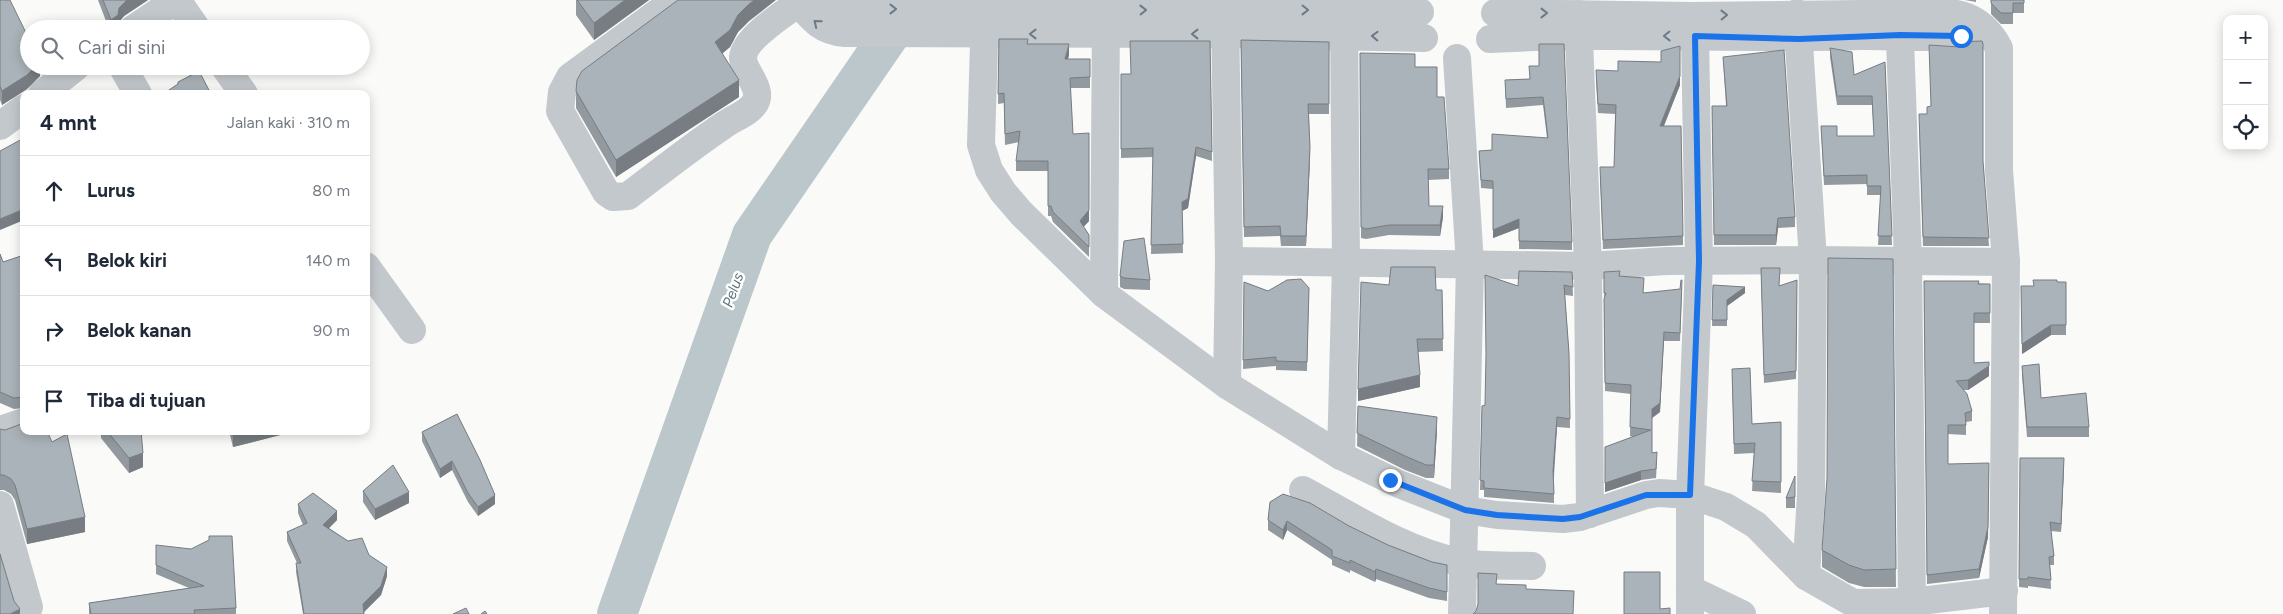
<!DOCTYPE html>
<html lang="id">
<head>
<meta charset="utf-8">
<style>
	:root { --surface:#fff; --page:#f6f6f7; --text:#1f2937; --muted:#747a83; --line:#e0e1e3 }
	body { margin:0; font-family:Figtree,sans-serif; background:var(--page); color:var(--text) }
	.controls { position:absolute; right:15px; top:15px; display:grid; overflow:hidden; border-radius:10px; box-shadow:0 2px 12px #0003 }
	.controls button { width:45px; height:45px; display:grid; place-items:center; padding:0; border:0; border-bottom:1px solid var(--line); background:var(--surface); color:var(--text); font:25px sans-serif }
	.stop { position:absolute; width:15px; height:15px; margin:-11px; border:4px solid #1a73e8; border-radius:50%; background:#fff }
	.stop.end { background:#1a73e8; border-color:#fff; box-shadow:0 1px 5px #0008 }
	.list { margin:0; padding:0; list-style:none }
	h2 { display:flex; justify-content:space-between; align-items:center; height:65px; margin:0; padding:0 20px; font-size:21px }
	h2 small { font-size:16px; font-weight:400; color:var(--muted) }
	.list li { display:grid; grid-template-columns:32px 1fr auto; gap:15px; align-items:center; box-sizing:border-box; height:70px; padding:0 20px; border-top:1px solid var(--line) }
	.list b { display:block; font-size:19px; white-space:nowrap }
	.list em { font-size:16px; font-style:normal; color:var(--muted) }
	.icon { flex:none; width:28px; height:28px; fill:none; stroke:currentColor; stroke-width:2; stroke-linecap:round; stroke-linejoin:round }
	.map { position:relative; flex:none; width:2283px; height:614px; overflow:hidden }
	.search { position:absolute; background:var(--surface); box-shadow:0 2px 12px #0003; left:20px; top:20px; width:350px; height:55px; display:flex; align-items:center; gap:12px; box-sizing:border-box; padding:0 18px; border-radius:28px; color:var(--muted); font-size:19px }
	.panel { position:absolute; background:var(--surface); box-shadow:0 2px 12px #0003; left:20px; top:90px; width:350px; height:345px; border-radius:10px }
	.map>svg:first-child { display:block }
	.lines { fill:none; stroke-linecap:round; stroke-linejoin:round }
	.river { stroke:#bbc7cb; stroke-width:40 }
	.minor { stroke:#c3c8cc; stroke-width:28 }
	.wall { fill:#929a9f }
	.shaded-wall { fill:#777d82 }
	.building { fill:#aab3b9; stroke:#777d82 }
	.oneway { stroke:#6a7a87 }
	.route { stroke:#1a73e8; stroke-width:6 }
	.labels { text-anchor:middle; stroke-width:5; stroke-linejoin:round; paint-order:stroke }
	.water-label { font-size:15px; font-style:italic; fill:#60757c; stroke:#fff }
</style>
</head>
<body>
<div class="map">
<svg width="2283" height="614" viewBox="0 0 2283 614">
	<rect width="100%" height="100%" fill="#fafaf8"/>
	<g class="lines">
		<!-- river -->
		<polyline class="river" points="617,614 752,235 913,1"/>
		<!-- minor -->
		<g class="minor">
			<polyline points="177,0 197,29"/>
			<path d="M 675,0 L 570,77 L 562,92 L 560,111 L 606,192 L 613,197 L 628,196 C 660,172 691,147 724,125 C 733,118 748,114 755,103 C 764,88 742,71 743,57 C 745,37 788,11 803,0"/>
			<path d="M 796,0 C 811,18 820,31 845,33 L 1226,34 L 1424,38"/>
			<polyline points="826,0 838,9 1106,11 1224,9 1420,12"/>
			<polyline points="985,9 981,145 989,170 1003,192 1021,213 1104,294 1227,385 1341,456 1399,484 1465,510 1497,515 1563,519 1580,517 1646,495 1659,493 1690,495 1726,507 1756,525 1806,576 1853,603 1912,602 2004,591"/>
			<polyline points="1899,12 1908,261 1912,602"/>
			<path d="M 1495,13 L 1692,16 L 1948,13 C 1971,14 1988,27 1999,48 L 1999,170 L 2006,262 L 2003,614"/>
			<polyline points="1797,13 1813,260 1811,495 1806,576"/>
			<polyline points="1578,14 1588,266 1590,514"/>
			<polyline points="1225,16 1229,261 1227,385"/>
			<polyline points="133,29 176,0"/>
			<path d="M 1490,39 C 1614,32 1738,40 1861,36 C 1900,35 1948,42 1985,29"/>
			<polyline points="1457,58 1470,264 1462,614"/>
			<polyline points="122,66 138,94"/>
			<polyline points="224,66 244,94"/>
			<polyline points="42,94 77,66"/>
			<polyline points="0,126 24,108"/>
			<polyline points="1229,261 1588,266 1667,261 1813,260 2006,262"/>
			<polyline points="366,266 412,330"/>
			<polyline points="1104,294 1106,16"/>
			<polyline points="0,430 24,422"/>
			<polyline points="1341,456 1346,263 1344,16"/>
			<path d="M 1303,490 C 1353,517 1403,550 1459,562 C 1482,567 1508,565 1532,566"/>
			<polyline points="0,505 29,607"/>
			<polyline points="1690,589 1742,614"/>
			<polyline points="1690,614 1690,495 1699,261 1695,36 1692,16"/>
		</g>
	</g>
	<!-- wall -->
	<g class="wall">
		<polygon points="0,0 40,66 40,76 27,89 2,105 0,100"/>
		<polygon points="98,0 148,0 124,16 119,22 118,29 109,29"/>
		<polygon points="576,0 649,0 594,40 576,15"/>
		<polygon points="1965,0 1976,0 1976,2"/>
		<polygon points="1991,0 2024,0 2024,13 2013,13 2013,24 2001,24 1991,14"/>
		<polygon points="748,22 738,32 730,47 722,54 739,97 616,177 576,108 576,91"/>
		<polygon points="999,39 1028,44 1069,55 1068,59 1090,59 1090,88 1070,88 1073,134 1089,221 1083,227 1089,235 1089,257 1053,222 1051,216 1048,216 1048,171 1016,171 1016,161 1019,142 1005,145 1004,103 998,104"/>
		<polygon points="1241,40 1329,42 1329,114 1309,114 1310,157 1306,246 1281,246 1280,236 1244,237"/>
		<polygon points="1210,41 1212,161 1196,156 1188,208 1182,211 1183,253 1151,254 1153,157 1121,158 1121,74 1131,74"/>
		<polygon points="1830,48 1854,75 1885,62 1892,245 1878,245 1881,195 1867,195 1867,184 1824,185 1821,126 1837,136 1874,136 1872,105 1837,105 1830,57"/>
		<polygon points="1360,53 1415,67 1437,97 1449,169 1449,179 1428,180 1429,206 1443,217 1440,236 1389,235 1366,239 1361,238"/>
		<polygon points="1723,57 1795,217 1795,227 1778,228 1776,245 1714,245 1712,106 1726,106"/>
		<polygon points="1539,66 1572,242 1572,250 1519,249 1519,228 1493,238 1493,189 1481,188 1479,151 1492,150 1547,138 1543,105 1506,108 1505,80 1529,79"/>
		<polygon points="1618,71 1680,85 1664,126 1683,236 1683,245 1603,249 1600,176 1614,167 1615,114 1598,113 1596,79"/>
		<polygon points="1919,123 1983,161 1989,246 1923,246"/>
		<polygon points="0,254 3,262 24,255 24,408 14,409 0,403"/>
		<polygon points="1893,259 1896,587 1864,587 1849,583 1822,567 1822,550"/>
		<polygon points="1761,268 1779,286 1797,280 1796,379 1764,383"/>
		<polygon points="1572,272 1573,296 1565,295 1569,353 1570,428 1557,427 1554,477 1554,503 1484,497 1484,490 1480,490 1482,406 1485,405"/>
		<polygon points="1604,272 1619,276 1644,293 1682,289 1680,341 1664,341 1660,412 1652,418 1652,453 1657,461 1656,478 1641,480 1605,492 1605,447 1633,437 1630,436 1631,394 1605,391"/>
		<polygon points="1120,276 1150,280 1150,290 1124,289 1120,287"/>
		<polygon points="1924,281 1990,284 1990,323 1974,323 1974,363 1989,362 1989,376 1968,390 1964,390 1972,411 1972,421 1966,422 1966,435 1948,434 1948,464 1988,537 1979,578 1927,584"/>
		<polygon points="1244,282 1268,291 1309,288 1307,371 1276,370 1276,366 1243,369"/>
		<polygon points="2057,282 2066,282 2066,335 2051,335 2022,354 2021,286 2033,286"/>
		<polygon points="1713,285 1745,293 1727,306 1727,326 1712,326"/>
		<polygon points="1436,290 1442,290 1443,351 1418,352 1420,387 1358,401"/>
		<polygon points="2022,366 2041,398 2089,427 2089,437 2027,437 2022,376"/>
		<polygon points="1732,369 1752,424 1781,422 1781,493 1752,491 1754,453 1734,454"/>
		<polygon points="1358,406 1437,430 1434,478 1426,478 1405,470 1357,446"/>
		<polygon points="457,414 495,504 478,516 468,502 452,470 440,478 422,441 422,432"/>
		<polygon points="0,429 85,532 27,544 15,500 11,494 4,490 0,490"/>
		<polygon points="101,431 141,431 143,467 129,473 101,438"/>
		<polygon points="229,431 284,431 284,434 233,447"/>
		<polygon points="2020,458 2064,466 2061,532 2051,531 2054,556 2054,565 2050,565 2051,589 2028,586 2028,588 2019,587"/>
		<polygon points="1795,487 1795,508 1786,508 1786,498"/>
		<polygon points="363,491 409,503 375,520 363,502"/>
		<polygon points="1270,502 1349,526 1388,545 1432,562 1447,565 1447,601 1429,598 1376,579 1375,582 1350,570 1350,573 1332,565 1332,560 1287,530 1283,540 1268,530 1268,520"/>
		<polygon points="298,504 337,520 329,528 369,555 387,576 381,595 364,612 364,614 303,614 296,572 297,563 287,541 287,532 303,525 298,513"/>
		<polygon points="156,545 236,608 236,614 89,614 89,603 189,588 156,574"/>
	</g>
	<!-- shaded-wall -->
	<g class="shaded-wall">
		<polygon points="127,0 148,0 124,16 119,22 118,29 111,29 111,20 119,8"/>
		<polygon points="625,0 649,0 594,40 594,23"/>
		<polygon points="754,0 776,0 748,22 738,32 730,47 715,59 715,42 738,15 748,5"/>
		<polygon points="1069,44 1069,55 1065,69 1065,59"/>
		<polygon points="36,66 40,66 40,76 27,89 2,105 2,91"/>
		<polygon points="1680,76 1680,85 1660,135 1660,126"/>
		<polygon points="739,80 739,97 616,177 616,160"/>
		<polygon points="1089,144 1089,221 1080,231 1080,221"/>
		<polygon points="1196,147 1196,156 1188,208 1182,211 1182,202"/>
		<polygon points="1310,147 1310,157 1306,246 1306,236"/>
		<polygon points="1443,206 1443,217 1440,236 1440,225"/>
		<polygon points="24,209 24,220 0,230 0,219"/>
		<polygon points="1778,218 1778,228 1776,245 1776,235"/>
		<polygon points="1519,219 1519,228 1493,238 1493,230"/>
		<polygon points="24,287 24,298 21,289"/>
		<polygon points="1745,287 1745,293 1727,306 1727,300"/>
		<polygon points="2051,325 2051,335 2022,354 2022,344"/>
		<polygon points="1664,332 1660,412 1652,418 1652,409"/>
		<polygon points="1989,366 1989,376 1968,390 1968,380"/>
		<polygon points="1420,375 1420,387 1358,401 1358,389"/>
		<polygon points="1437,417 1437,430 1434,478 1434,465"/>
		<polygon points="1557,417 1557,427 1553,480 1553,471"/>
		<polygon points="253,431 284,431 284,434 233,447 233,436"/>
		<polygon points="143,453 143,467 129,473 129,458"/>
		<polygon points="2064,458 2064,466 2061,532 2061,524"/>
		<polygon points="452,461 452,470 440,478 440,469"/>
		<polygon points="1989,463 1988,537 1979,578 1979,569"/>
		<polygon points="1641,471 1641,480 1605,492 1605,483"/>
		<polygon points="409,492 409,503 375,520 375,509"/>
		<polygon points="495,495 495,504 478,516 478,507"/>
		<polygon points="337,511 337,520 323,534 323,525"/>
		<polygon points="85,517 85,532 27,544 27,529"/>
		<polygon points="1287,521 1287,530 1283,540 1283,530"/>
		<polygon points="387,567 387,576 381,595 363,613 363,604"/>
		<polygon points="1376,569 1376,579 1375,582 1375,572"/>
		<polygon points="20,609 20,614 10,614"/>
	</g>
	<!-- building -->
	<g class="building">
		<polygon points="0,0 10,0 29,39 29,66 36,66 27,75 2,91 0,86"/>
		<polygon points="103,0 127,0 119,8 118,15 111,20"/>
		<polygon points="577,0 625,0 594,23"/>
		<polygon points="678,0 754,0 748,5 738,15 730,30 715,42 739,80 616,160 576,91 577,80 582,71"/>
		<polygon points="1991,0 2024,0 2024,3 2013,3 2013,13 2001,13 1991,3"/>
		<polygon points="999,39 1028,39 1027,44 1069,44 1065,59 1090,59 1090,77 1070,78 1073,134 1089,133 1089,210 1080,221 1089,235 1089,247 1053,212 1051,206 1048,206 1048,161 1016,161 1020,131 1005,134 1004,93 998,94"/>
		<polygon points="1241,40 1329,42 1329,104 1308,104 1310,147 1306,236 1281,236 1280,226 1244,227"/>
		<polygon points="1130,41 1210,41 1212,152 1196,147 1188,199 1182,202 1183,244 1151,245 1153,148 1121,149 1121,74 1131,74"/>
		<polygon points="1982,41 1983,44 1983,161 1989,238 1923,237 1919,114 1927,114 1927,107 1931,106 1929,45 1959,47 1959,42"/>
		<polygon points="1539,44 1564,44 1572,242 1519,241 1519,219 1493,230 1493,181 1481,180 1479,151 1492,150 1492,134 1548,138 1543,97 1506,99 1505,80 1530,79 1529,66 1539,66"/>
		<polygon points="1680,46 1680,76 1660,126 1681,126 1683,236 1603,240 1600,167 1614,167 1616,105 1598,104 1596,70 1618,71 1618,61 1661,62 1661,51"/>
		<polygon points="1830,48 1852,52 1854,75 1885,62 1892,236 1878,236 1881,186 1867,186 1867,175 1824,176 1821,126 1837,126 1837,136 1874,136 1872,96 1837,96"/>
		<polygon points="1784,50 1795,217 1778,218 1776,235 1714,235 1712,106 1727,106 1723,57"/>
		<polygon points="1360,53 1415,54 1415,67 1437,67 1437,97 1444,97 1449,169 1428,169 1429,206 1443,206 1440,225 1389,225 1366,229 1361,227"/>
		<polygon points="199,71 210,92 206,94 163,94 178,84 178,82"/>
		<polygon points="24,138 24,209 0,219 0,151"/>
		<polygon points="1144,238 1150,280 1124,278 1120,276 1124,241"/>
		<polygon points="0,254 3,262 24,255 24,287 21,289 24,296 24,397 14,398 0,392"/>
		<polygon points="1828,258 1893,259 1896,569 1864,570 1849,565 1822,550 1827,478"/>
		<polygon points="1391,267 1435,267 1436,290 1442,290 1443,339 1417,339 1420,375 1358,389 1361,282 1389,285"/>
		<polygon points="1761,268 1780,268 1779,286 1797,280 1796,371 1764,375"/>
		<polygon points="1519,271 1572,272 1573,287 1564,285 1569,353 1570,419 1557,417 1553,471 1554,494 1484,488 1484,481 1480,480 1482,406 1485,405 1486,355 1485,275 1518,286"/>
		<polygon points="1620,271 1619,276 1644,278 1643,293 1680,289 1681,280 1682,280 1680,333 1664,332 1660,403 1652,409 1652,453 1657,452 1656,469 1641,471 1605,483 1605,447 1651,430 1630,427 1631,385 1605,383 1604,299 1606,293 1604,293 1604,272"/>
		<polygon points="1301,279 1309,288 1307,362 1276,361 1276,357 1243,360 1244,282 1268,291 1287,280"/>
		<polygon points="2033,280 2057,280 2057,282 2066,282 2066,325 2051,325 2022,344 2021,286 2034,286"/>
		<polygon points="1924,281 1979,281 1978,284 1990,284 1990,313 1974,313 1974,363 1989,362 1989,366 1968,380 1956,381 1967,394 1972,411 1965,413 1966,425 1948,425 1948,464 1989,463 1988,527 1979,569 1927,575"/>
		<polygon points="1713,285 1745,287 1727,300 1727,320 1712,320"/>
		<polygon points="2039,364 2041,398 2086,393 2089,427 2027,427 2022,366"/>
		<polygon points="1750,368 1752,424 1781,422 1781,482 1752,481 1755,443 1734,444 1732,369"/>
		<polygon points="1358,406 1437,417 1434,465 1426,465 1405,456 1357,433"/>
		<polygon points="457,414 480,460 495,495 478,507 468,493 452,461 440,469 422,432"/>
		<polygon points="24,423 24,431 47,431 52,442 67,434 85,517 27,529 15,485 11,479 4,475 0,475 0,429 5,430"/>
		<polygon points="107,431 141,431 143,453 129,458"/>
		<polygon points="231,431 253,431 233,436"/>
		<polygon points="2020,458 2064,458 2061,524 2050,522 2054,556 2049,557 2051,580 2028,577 2028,579 2019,579"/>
		<polygon points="393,465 409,492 375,509 363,491"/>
		<polygon points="1795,476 1795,497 1786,498"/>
		<polygon points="313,493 337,511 323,525 348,541 362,538 369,555 387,567 381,586 363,604 364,614 304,614 296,563 301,563 287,532 307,523 298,504"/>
		<polygon points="1283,494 1310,503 1349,526 1388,545 1432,562 1447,565 1447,592 1429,588 1376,569 1375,572 1350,560 1350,563 1332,556 1332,550 1287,521 1283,530 1268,520 1270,502"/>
		<polygon points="209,536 232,536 236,608 194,610 195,614 91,614 89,603 204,586 156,565 156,545 191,549 209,540"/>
		<polygon points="0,554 14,601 20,609 10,614 0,614"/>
		<polygon points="1624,572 1660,572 1660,609 1670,608 1670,614 1624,614"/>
		<polygon points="1478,573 1497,574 1496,584 1526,585 1526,589 1574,591 1573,614 1473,614 1476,611 1478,604"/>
		<polygon points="466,608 469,614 453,614"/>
		<polygon points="485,611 487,614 481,614"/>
	</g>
	<!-- one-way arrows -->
	<defs><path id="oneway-chevron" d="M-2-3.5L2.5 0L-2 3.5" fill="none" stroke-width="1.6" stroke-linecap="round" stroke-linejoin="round" transform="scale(1.25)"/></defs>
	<g class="oneway">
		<use href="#oneway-chevron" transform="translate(893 9)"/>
		<use href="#oneway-chevron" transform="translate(1143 10) rotate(-1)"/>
		<use href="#oneway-chevron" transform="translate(1305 10) rotate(1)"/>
		<use href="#oneway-chevron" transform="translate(1544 13)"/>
		<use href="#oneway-chevron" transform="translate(1724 15) rotate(-1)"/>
		<use href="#oneway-chevron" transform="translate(817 23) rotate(-141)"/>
		<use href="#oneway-chevron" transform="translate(1033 34) rotate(-180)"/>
		<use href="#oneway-chevron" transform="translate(1195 34) rotate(180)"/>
		<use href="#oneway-chevron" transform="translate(1375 36) rotate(-178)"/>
		<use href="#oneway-chevron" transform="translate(1667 36) rotate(179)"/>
	</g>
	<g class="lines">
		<!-- route -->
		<polyline class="route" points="1390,480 1465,510 1497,515 1563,519 1580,517 1646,495 1690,495 1699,261 1695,36 1799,39 1900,35 1961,36"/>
	</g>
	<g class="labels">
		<!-- water labels -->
		<g class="water-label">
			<text transform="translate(733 290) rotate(-70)" y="5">Pelus</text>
		</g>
	</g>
</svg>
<div class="controls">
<button>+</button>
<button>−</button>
<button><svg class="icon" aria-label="locate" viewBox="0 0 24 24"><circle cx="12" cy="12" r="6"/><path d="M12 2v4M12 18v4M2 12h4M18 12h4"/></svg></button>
</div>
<div class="stop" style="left:1961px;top:36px"></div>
<div class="stop end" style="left:1390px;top:480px"></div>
<div class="search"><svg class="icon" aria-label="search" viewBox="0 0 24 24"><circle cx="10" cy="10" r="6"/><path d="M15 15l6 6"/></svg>Cari di sini</div>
<section class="panel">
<h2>4 mnt<small>Jalan kaki · 310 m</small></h2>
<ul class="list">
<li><svg class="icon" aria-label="ahead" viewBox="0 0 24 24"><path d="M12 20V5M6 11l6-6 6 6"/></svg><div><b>Lurus</b></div><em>80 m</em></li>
<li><svg class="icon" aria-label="left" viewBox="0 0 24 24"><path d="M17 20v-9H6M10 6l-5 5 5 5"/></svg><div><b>Belok kiri</b></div><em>140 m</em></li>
<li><svg class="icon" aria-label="right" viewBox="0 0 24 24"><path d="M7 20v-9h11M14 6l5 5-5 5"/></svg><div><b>Belok kanan</b></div><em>90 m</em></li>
<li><svg class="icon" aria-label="arrive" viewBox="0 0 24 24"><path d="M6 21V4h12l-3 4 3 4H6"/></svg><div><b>Tiba di tujuan</b></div></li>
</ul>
</section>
</div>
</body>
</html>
